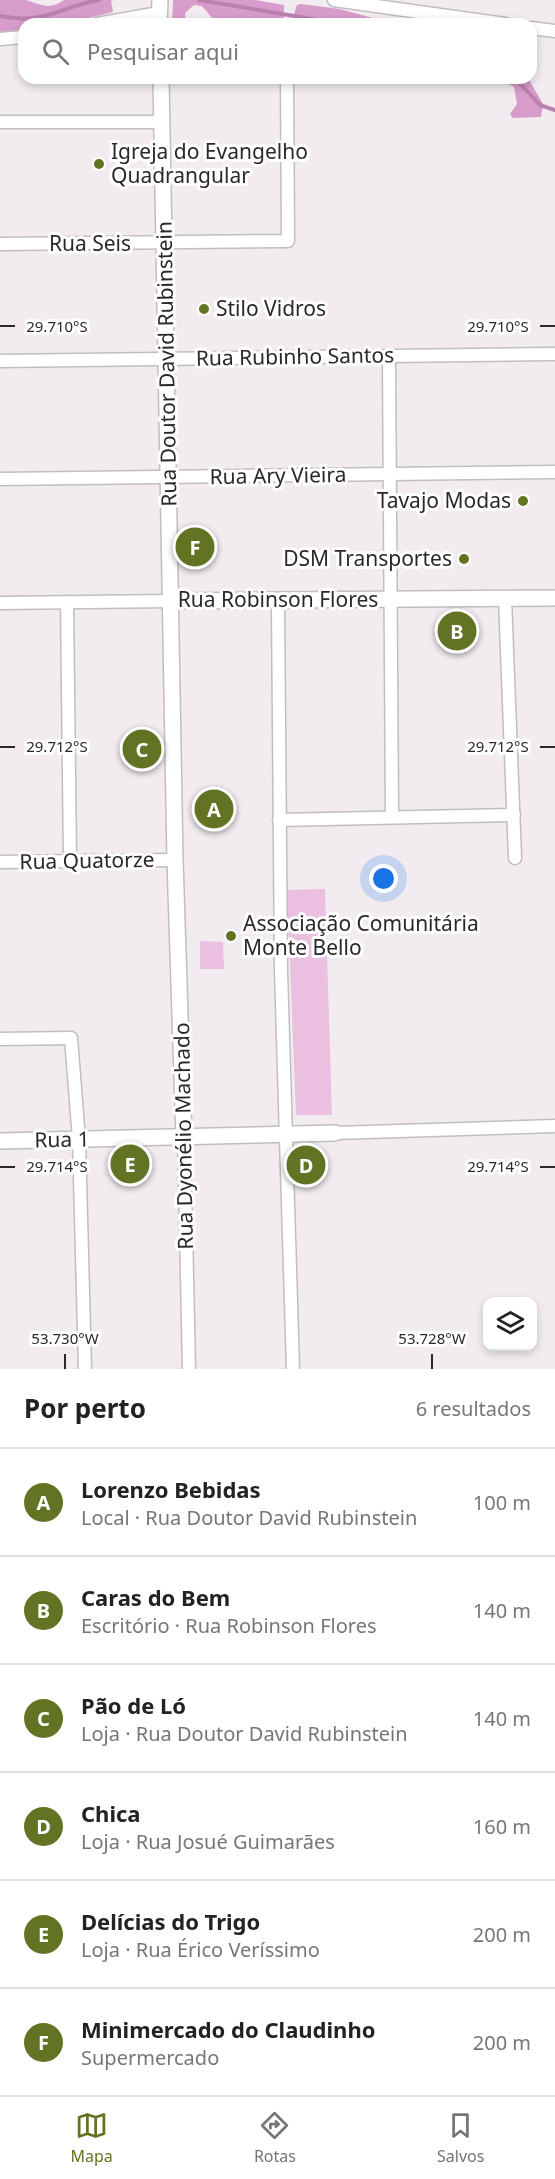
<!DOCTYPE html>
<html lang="pt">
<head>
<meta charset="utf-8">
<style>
	:root { --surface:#fff; --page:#f2f2f2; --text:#222; --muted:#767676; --line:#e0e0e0; --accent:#627423 }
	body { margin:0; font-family:"Noto Sans",sans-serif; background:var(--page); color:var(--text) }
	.controls { position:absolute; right:18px; bottom:18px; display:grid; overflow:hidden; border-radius:12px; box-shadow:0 3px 9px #0003 }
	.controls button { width:54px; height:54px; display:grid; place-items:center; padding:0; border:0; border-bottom:2px solid var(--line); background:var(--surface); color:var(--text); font:30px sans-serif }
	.you { position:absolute; left:384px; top:879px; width:21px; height:21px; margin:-15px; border:4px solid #fff; border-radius:50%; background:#1a73e8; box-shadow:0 0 0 9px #1a73e833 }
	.badge { display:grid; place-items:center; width:39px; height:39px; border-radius:50%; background:var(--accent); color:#fff; font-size:20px; font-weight:700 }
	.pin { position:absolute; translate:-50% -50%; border:3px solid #fff; box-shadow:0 2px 6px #0006 }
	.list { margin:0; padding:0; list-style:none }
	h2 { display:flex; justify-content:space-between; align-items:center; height:78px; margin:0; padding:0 24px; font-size:26px }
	h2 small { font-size:20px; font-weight:400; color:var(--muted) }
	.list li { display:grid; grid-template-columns:39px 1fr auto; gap:18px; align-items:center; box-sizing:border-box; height:108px; padding:0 24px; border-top:2px solid var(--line) }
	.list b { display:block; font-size:22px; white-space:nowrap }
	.list p { margin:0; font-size:20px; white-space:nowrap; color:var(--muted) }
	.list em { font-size:20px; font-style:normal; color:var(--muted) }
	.icon { flex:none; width:33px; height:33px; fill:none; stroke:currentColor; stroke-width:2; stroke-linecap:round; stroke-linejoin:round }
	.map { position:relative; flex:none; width:555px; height:1369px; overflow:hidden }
	.search { position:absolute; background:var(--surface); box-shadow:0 3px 9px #0003; left:18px; right:18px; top:18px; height:66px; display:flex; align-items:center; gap:15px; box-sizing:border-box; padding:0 21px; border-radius:18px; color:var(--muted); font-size:22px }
	.sheet { height:726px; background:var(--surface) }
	nav { display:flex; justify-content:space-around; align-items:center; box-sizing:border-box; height:84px; border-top:2px solid var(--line); background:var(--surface); font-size:16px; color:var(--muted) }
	nav a { display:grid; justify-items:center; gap:3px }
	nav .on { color:var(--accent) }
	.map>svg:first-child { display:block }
	.green { fill:#eabfe0 }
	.forest { fill:#d89cca }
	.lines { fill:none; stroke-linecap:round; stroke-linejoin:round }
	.stream { stroke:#bb81ae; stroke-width:4 }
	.minor-casing { stroke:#c2bdc1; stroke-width:15 }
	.tertiary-casing { stroke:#c2bdc1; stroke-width:18 }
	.minor { stroke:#fff; stroke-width:12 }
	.tertiary { stroke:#fff; stroke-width:15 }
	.ticks { fill:none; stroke:#2a2829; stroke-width:2 }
	.poi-dot { fill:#627423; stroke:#fff; stroke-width:2 }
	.labels { text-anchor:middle; stroke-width:6; stroke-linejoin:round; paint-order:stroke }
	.poi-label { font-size:21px; fill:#2a2829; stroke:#fff; text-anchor:start }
	.street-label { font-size:21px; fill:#2a2829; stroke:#fff }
	.ticks-label { font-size:15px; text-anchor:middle; fill:#2a2829; stroke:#fff; stroke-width:6; stroke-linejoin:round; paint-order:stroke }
</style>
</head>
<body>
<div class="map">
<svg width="555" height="1369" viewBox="0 0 555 1369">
	<rect width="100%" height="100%" fill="#f2ecf0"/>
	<!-- green -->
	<g class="green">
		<polygon points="325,889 332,1115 296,1115 287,890"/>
		<polygon points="200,941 223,942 224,969 200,969"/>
	</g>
	<!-- forest -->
	<g class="forest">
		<path d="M 0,0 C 8,0 18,0 26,0 C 40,4 49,11 64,0 L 114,0 L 111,1 L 113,12 L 63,24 L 24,24 L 24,32 L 0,32 Z"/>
		<polygon points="173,0 255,0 284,5 284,24 217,24 202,6 194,5 185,13 186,24 172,24"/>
		<polygon points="301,4 340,9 394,24 303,24 294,14 297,5"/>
		<polygon points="498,78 528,78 543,104 541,117 513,118 510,114 517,104 514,87"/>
	</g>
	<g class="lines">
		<!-- stream -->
		<g class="stream">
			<polyline points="199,0 342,24"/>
			<path d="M 0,16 C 47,25 58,7 99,0"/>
			<polyline points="515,78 540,105 555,110"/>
		</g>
		<!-- minor casing -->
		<g class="minor-casing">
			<g id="minor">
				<polyline points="334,0 505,24"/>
				<polyline points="97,24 159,13"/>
				<polyline points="531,28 555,31"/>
				<polyline points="0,39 24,37"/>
				<polyline points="0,122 161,122"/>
				<polyline points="0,244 288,241 287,78"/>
				<polyline points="389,357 392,816"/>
				<polyline points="0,361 555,354"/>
				<polyline points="0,479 555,472"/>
				<polyline points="505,599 515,858"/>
				<polyline points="278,601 281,971 293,1369"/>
				<polyline points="67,602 70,860"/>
				<polyline points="0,603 171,601"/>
				<polyline points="279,820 514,815"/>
				<polyline points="0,862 175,860"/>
				<polyline points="0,1039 71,1038 79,1140 85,1369"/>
				<polyline points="335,1133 555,1126"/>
				<polyline points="184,1138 189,1369"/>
			</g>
		</g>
		<!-- tertiary casing -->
		<g class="tertiary-casing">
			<g id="tertiary">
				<polyline points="159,24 160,0"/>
				<polyline points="161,78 175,860 184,1138"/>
				<polyline points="171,601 555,598"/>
				<polyline points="0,1141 335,1133"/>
			</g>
		</g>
		<!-- minor -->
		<use href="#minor" class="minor"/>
		<!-- tertiary -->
		<use href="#tertiary" class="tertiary"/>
	</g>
	<!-- ticks -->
	<path class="ticks" d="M 0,326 L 15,326M 540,326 L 555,326M 0,747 L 15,747M 540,747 L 555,747M 0,1167 L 15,1167M 540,1167 L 555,1167M 65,1354 L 65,1369M 432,1354 L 432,1369"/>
	<!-- markers -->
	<g class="poi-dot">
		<circle cx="99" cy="164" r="6"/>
		<circle cx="204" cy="309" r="6"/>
		<circle cx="523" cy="501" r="6"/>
		<circle cx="464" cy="559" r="6"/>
		<circle cx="231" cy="936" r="6"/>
	</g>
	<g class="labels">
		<!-- poi labels -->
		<g class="poi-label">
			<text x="111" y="159">Igreja do Evangelho<tspan x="111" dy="24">Quadrangular</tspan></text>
			<text x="216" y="316">Stilo Vidros</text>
			<text x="511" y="508" text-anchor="end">Tavajo Modas</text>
			<text x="452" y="566" text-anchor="end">DSM Transportes</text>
			<text x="243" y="931">Associação Comunitária<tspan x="243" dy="24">Monte Bello</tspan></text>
		</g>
		<!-- street labels -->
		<g class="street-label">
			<text x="90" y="251">Rua Seis</text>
			<text transform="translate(295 357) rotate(-1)" y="7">Rua Rubinho Santos</text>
			<text transform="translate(167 364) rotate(-91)" y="7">Rua Doutor David Rubinstein</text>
			<text transform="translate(278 476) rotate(-1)" y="7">Rua Ary Vieira</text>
			<text x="278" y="607">Rua Robinson Flores</text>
			<text transform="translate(87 861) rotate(-1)" y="7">Rua Quatorze</text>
			<text transform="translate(184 1136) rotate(-91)" y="7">Rua Dyonélio Machado</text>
			<text transform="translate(62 1140) rotate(-1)" y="7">Rua 1</text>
		</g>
	</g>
	<g class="ticks-label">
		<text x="57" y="332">29.710°S</text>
		<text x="498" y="332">29.710°S</text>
		<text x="57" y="752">29.712°S</text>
		<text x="498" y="752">29.712°S</text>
		<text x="57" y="1172">29.714°S</text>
		<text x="498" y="1172">29.714°S</text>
		<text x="65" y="1344">53.730°W</text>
		<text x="432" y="1344">53.728°W</text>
	</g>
</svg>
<div class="controls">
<button><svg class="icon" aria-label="layers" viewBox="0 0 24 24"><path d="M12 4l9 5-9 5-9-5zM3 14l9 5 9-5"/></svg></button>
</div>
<div class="you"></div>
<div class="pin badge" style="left:214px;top:809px">A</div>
<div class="pin badge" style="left:457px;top:631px">B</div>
<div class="pin badge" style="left:142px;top:749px">C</div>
<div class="pin badge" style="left:306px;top:1165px">D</div>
<div class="pin badge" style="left:130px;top:1164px">E</div>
<div class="pin badge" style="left:195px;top:547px">F</div>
<div class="search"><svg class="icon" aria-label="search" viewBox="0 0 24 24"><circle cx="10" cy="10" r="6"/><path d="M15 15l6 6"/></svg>Pesquisar aqui</div>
</div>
<section class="sheet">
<h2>Por perto<small>6 resultados</small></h2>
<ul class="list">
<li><span class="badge">A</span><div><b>Lorenzo Bebidas</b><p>Local · Rua Doutor David Rubinstein</p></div><em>100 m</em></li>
<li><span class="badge">B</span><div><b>Caras do Bem</b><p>Escritório · Rua Robinson Flores</p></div><em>140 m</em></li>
<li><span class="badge">C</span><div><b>Pão de Ló</b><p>Loja · Rua Doutor David Rubinstein</p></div><em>140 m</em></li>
<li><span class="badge">D</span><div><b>Chica</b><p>Loja · Rua Josué Guimarães</p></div><em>160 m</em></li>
<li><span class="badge">E</span><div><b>Delícias do Trigo</b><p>Loja · Rua Érico Veríssimo</p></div><em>200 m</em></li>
<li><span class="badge">F</span><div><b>Minimercado do Claudinho</b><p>Supermercado</p></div><em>200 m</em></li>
</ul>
</section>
<nav>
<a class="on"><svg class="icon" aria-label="map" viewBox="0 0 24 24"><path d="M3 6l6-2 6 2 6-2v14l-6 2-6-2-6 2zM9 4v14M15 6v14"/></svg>Mapa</a>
<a><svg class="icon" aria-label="directions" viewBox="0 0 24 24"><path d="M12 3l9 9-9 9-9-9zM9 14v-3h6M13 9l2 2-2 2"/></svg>Rotas</a>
<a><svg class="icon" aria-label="saved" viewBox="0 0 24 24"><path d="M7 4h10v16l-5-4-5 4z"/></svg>Salvos</a>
</nav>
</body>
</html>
